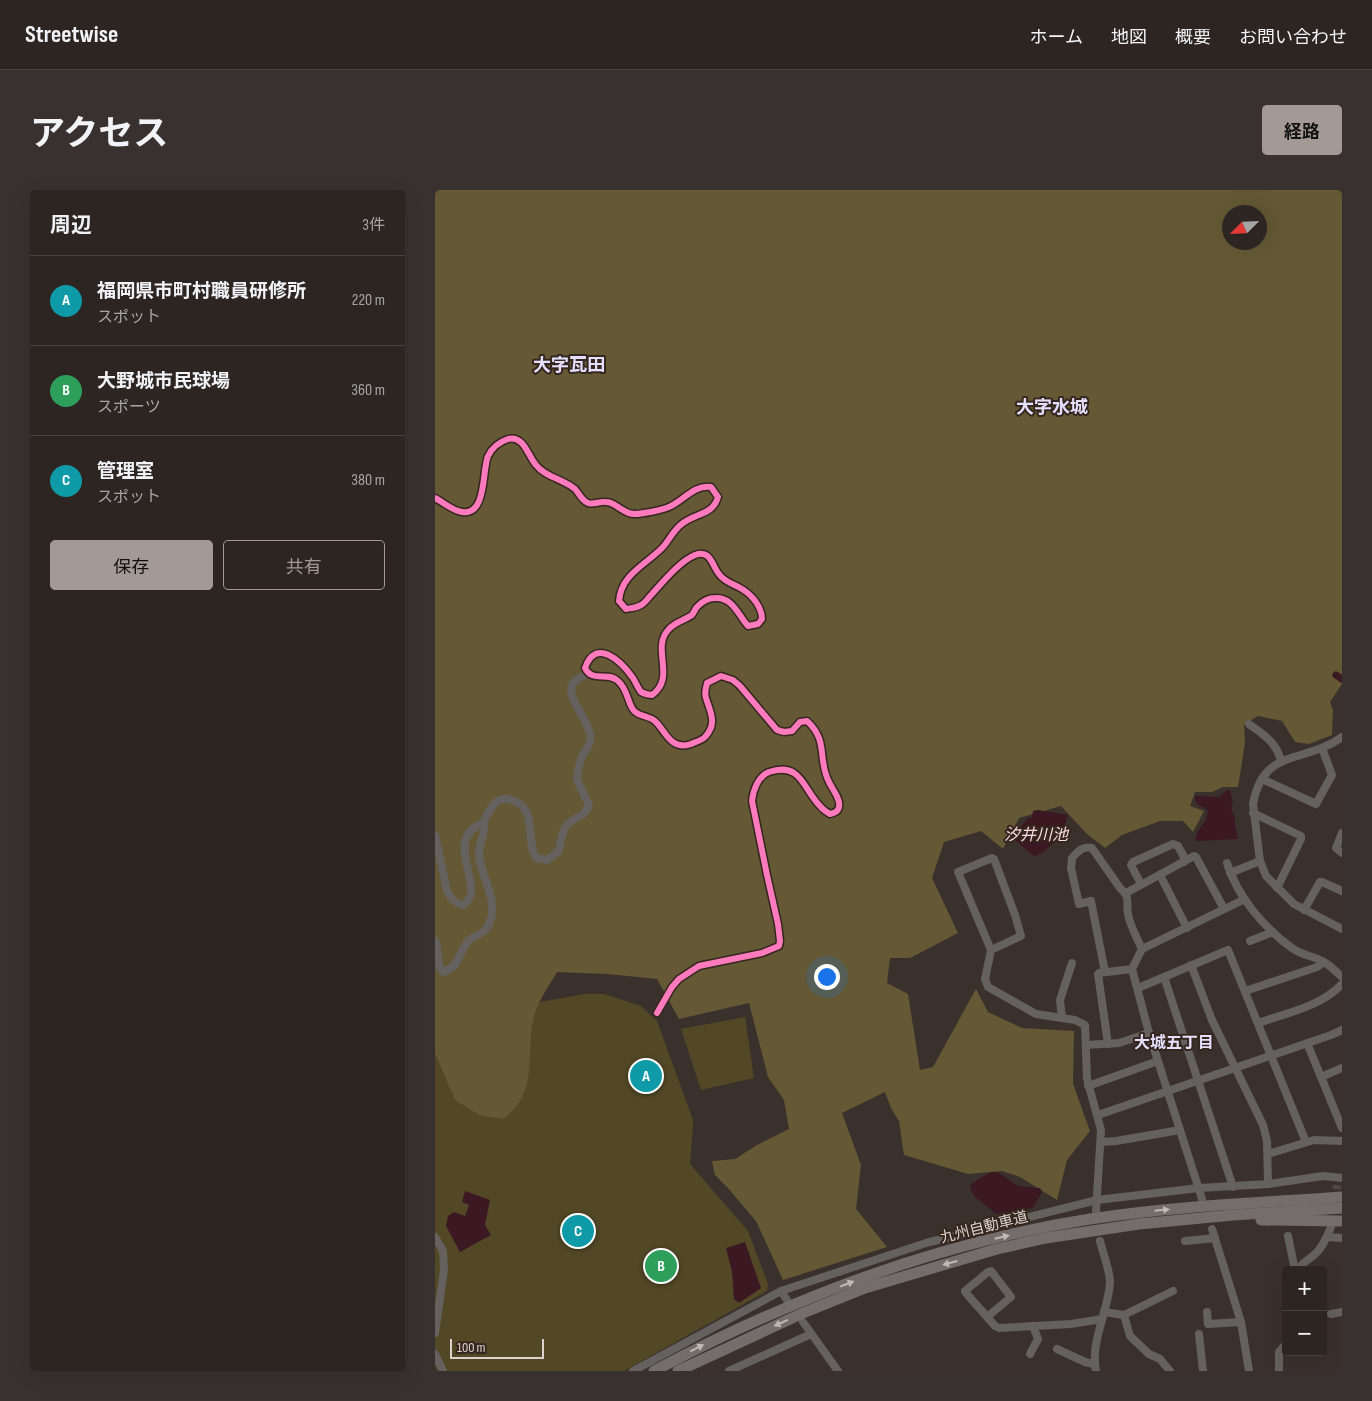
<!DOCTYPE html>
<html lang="ja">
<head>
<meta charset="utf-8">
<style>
	:root { --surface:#2c2522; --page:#38312f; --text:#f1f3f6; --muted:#a6a5a5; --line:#484240; --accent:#a39a95 }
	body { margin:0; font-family:"Sofia Sans Condensed","Noto Sans JP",sans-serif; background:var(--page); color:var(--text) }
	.controls { position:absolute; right:15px; bottom:15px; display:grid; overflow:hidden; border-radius:5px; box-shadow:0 5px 20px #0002 }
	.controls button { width:45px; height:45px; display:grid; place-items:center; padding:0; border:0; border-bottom:1px solid var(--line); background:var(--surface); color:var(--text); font:25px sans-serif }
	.compass { position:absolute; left:787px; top:15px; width:45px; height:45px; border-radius:50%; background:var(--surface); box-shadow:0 5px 20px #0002; rotate:246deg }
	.scale { position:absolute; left:15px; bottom:12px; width:94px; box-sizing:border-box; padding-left:5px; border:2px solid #dbd2cd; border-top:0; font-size:14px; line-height:18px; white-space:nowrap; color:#dbd2cd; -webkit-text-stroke:4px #35261e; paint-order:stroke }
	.you { position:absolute; left:391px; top:786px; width:18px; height:18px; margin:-12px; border:4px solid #fff; border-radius:50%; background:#1a73e8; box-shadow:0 0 0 8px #1a73e833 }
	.badge { display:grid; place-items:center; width:32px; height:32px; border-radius:50%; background:var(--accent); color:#fff; font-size:16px; font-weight:700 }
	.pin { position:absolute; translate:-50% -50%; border:2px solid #fff; box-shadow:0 1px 5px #0006 }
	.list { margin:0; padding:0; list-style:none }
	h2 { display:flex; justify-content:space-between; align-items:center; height:65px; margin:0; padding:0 20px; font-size:21px }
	h2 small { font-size:16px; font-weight:400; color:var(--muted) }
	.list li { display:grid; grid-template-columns:32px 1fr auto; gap:15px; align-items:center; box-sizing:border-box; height:90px; padding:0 20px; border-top:1px solid var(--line) }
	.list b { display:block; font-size:19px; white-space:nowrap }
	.list p { margin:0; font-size:16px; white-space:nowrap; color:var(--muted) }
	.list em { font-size:16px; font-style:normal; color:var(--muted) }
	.actions { display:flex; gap:10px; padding:15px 20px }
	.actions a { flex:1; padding:11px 0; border:1px solid var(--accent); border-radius:5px; text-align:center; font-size:18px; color:var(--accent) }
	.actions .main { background:var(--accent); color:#111 }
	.map { position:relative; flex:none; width:907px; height:1181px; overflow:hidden; border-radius:5px }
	header { display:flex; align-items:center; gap:30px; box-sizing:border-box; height:70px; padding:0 25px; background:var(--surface); border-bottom:1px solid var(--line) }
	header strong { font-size:24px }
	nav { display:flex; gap:28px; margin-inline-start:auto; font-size:18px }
	.intro { display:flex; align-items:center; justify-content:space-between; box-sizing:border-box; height:120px; padding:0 30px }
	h1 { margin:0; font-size:35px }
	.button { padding:12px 22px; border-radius:5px; background:var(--accent); color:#111; font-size:18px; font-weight:700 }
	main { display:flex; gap:30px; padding:0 30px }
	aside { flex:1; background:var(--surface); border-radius:5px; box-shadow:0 5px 20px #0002 }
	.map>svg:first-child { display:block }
	.green { fill:#524826 }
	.forest { fill:#645934; fill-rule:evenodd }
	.water { fill:#3b1822 }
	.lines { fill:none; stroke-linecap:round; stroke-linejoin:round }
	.canal { stroke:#3b1822; stroke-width:7 }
	.minor-tunnel { stroke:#524945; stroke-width:8; stroke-dasharray:8 4; stroke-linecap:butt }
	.minor { stroke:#64615e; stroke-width:8 }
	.highway { stroke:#736e6b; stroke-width:11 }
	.cycleway-casing { stroke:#35261e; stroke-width:9 }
	.cycleway { stroke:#fd7abc; stroke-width:6 }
	.oneway { fill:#c1b9b4 }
	.labels { text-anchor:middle; stroke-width:4; stroke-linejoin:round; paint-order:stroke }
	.street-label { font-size:15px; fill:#dbd2cd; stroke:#35261e }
	.water-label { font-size:16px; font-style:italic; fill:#fadae1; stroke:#35261e }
	.neighbourhood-label { font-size:16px; font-weight:bold; fill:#e4dffc; stroke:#35261e }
	.quarter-label { font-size:18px; font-weight:bold; fill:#e4dffc; stroke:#35261e }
</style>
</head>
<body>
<header>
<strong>Streetwise</strong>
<nav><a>ホーム</a><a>地図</a><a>概要</a><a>お問い合わせ</a></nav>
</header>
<div class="intro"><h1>アクセス</h1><a class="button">経路</a></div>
<main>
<aside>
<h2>周辺<small>3件</small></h2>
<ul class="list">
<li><span class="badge" style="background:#0f9aa8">A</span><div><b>福岡県市町村職員研修所</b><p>スポット</p></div><em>220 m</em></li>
<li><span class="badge" style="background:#2e9e5b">B</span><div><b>大野城市民球場</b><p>スポーツ</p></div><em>360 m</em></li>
<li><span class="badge" style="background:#0f9aa8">C</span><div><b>管理室</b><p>スポット</p></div><em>380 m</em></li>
</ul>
<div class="actions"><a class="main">保存</a><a>共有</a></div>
</aside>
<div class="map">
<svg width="907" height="1181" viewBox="0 0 907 1181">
	<rect width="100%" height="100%" fill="#3a312d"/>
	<!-- green -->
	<g class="green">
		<polygon points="150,804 169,804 206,816 222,831 258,930 258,937 255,974 313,1041 333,1094 332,1101 189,1181 0,1181 0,831"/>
		<polygon points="310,827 319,888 266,900 246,839"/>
	</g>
	<!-- forest -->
	<path class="forest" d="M 0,0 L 907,0 L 907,494 L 895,512 L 898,520 L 897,545 L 874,554 L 860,552 L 847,531 L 823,526 L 809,534 L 810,553 L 803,597 L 788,597 L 777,602 L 760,602 L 755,616 L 769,621 L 758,642 L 748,631 L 725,631 L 687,645 L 670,658 L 652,644 L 626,616 L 584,628 L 568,659 L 546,641 L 509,652 L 497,688 L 523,743 L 475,768 L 455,768 L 452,793 L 473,804 L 485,880 L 498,877 L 541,799 L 553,822 L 587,838 L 639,841 L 638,894 L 655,941 L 632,970 L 622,1010 L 585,987 L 567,981 L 533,984 L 469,965 L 464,931 L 456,918 L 450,902 L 407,923 L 426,975 L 421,1019 L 452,1057 L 348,1090 L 321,1031 L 292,997 L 280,985 L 277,971 L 300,969 L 322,955 L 354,939 L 349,910 L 333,887 L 314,813 L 244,829 L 222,789 L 172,784 L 122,782 C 115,794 104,810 100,823 C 89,860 106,903 68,929 L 44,925 L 20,910 L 0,863 ZM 794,22 L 824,22 L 824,52 L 794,52 Z"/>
	<!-- water -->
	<g class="water">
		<path d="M 792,600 L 795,600 L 798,612 L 796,618 L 800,628 L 800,635 L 803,649 L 761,651 L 760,650 L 763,641 L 770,631 L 773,622 L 770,618 C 763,615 760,614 760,606 L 784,607 Z"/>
		<path d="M 603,620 L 633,625 C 632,629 631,633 629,637 C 625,647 610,664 599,666 L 581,651 L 578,646 L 593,628 L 597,627 L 598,621 Z"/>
		<path d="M 558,982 C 568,983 572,989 580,994 C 587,998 597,997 605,998 L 607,1002 L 598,1018 L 561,1024 L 538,1005 L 535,995 L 552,984 Z"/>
		<polygon points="30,1001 55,1010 50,1035 56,1045 25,1062 11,1036 13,1026 19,1022 30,1026 34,1015 27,1012"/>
		<polygon points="310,1052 326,1098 304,1113 299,1109 297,1082 291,1058"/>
	</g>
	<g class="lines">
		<!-- canal -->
		<polyline class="canal" points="901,485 907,489"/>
		<!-- minor-tunnel -->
		<polyline class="minor-tunnel" points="897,1035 902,995"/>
		<!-- minor -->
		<g class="minor">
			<path d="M 0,308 C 8,312 18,321 27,322 C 52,326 47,280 53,266 C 57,258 64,252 73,249 C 89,245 93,266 101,275 C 110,287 128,289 140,299 C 144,303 146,310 153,313 C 158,315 165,311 171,312 C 178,312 182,317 188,320 C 191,322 195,324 199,324 C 207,324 229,320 236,316 C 250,309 259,295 276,297 L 283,307 C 278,325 261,323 248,333 C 239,339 235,349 228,357 C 212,374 186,384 184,411 L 191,419 C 196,418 202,418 206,415 C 210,413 213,408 217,404 C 228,392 245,371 260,365 C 276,359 277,376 284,384 C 289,392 299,394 307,399 C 317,405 327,417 327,429 L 323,434 L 313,436 C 303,425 298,407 280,408 C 274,408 268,411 263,416 C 260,418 259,423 257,425 C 250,430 240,432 234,439 C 215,458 242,487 217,505 C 214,505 210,504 206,502 C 203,498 201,493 198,488 C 186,471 161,447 150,478 C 157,493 173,481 183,491 C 192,499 192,509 197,518 C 201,526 210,525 217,529 C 229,535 233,562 256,554 C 260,552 266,551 270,547 C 283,533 275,522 271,508 C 269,503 271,498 272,493 L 286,486 L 298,490 L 305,496 L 342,540 L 349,542 L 357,541 L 365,532 L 372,531 C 394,551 382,569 394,592 C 397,599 406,609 404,617 C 403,622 399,623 395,624 C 392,622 388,620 386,617 C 368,600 367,571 334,582 C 323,586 318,601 317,611 L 332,685 L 343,734 L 345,751 L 344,756 L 327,763 L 264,776 L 244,789 L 237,797 L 222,823"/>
			<path d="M 814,534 C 830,546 840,551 846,570"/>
			<path d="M 907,547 C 870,574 828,557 818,614 L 825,671 L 831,686 L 859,714 L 907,739"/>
			<polyline points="827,589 881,614 897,585 887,558"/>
			<polyline points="818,623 866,646 866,649 842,698"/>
			<path d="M 48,633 C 54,622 59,606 74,609 C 105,617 89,648 101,668 L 112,670 L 124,661 C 126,652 126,641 133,634 C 141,626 147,629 154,616 C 152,608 141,592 142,587 C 143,582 144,574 146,569 C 149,560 158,554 155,544 C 152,528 135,512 136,498 C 136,492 147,487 152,483"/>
			<polyline points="907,643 901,658 907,663"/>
			<path d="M 0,645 L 12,701 C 16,709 20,713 28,715 C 54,700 5,650 48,633 L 49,634 C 50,646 43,655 44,667 C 48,690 66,716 52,738 C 47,745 36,746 31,754 C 22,766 25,776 8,782 C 0,773 5,761 0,751"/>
			<path d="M 792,673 C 802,706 829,738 857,758 C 866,765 879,766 889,772 C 896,776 901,782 907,787"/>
			<polyline points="795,683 825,671"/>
			<polyline points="725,685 752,738"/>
			<polyline points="706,694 696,675 698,672 738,654 743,656 749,667 749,672"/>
			<polyline points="691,703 759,666 761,667 789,719"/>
			<polyline points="869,720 885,692 887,692 907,701"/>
			<polyline points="815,751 838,742"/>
			<polyline points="556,760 586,746 580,725 559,669 557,668 523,682 556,760 550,789 553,797 601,824 640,830 650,835 652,889 666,940 661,1021"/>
			<polyline points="756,775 777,830 828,935 832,951 833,994"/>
			<path d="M 670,782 L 656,711 L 644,714 L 636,678 L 637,668 C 643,661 648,656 657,658 L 685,698 C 696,708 691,711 693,724 C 695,736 702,748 707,759"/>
			<polyline points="729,787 798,997"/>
			<polyline points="703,798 793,760 871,952"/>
			<polyline points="810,801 882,777 889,772"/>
			<polyline points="627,828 625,810 637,773"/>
			<path d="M 823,833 C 852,823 885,817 907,794"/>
			<polyline points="872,853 907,938"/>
			<polyline points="673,854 663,784 664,783 697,779"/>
			<polyline points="651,855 684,853 714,843"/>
			<polyline points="886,887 907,878"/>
			<polyline points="653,896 723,871"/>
			<polyline points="663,925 896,845 907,840"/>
			<polyline points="666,952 681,951 745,940"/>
			<polyline points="833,964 879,950 907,951"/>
			<polyline points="767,1009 714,843 697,779 707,759 808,710"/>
			<polyline points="777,1039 806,1132 814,1181"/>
			<polyline points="853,1046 860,1080"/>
			<polyline points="0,1047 8,1061 9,1080 0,1143"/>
			<polyline points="893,1047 907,1048"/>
			<polyline points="750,1051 780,1048"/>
			<path d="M 862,1080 C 867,1074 872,1070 878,1066 C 887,1059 892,1047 896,1037"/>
			<polyline points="346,1101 352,1110"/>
			<polyline points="669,1122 689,1125 738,1101"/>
			<polyline points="772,1122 773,1134 806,1132"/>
			<polyline points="896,1124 907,1122"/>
			<polyline points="689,1125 695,1146 714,1164 725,1169 735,1181"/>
			<polyline points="552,1127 576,1107 556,1081 553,1082 530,1101 531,1103 560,1136 564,1138 636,1134 667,1129"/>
			<polyline points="368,1132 403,1181"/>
			<polyline points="764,1144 768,1181"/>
			<polyline points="622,1159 650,1172 659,1174"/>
			<polyline points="0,1164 8,1181"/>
			<polyline points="595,1164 603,1149 598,1136"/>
			<polyline points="198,1181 346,1101 491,1053 662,1010 764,998 833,994 888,986 907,988"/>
			<polyline points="294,1181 376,1144"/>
			<path d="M 661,1181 C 655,1152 673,1122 675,1093 C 675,1080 668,1064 665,1051"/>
			<polyline points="844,1181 844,1162 851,1154"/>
		</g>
		<!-- highway -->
		<g class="highway">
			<polyline points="826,1030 907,1031"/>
			<path d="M 219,1181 C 356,1108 502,1053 655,1029 C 739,1016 823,1013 907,1007"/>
			<polyline points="243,1181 368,1123 430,1098 562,1059 611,1048 704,1034 798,1025 907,1018"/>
		</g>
		<!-- cycleway casing -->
		<g class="cycleway-casing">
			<path id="cycleway" d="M 0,308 C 8,312 18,321 27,322 C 52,326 47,280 53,266 C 57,258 64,252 73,249 C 89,245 93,266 101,275 C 110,287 128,289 140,299 C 144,303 146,310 153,313 C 158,315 165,311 171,312 C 178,312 182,317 188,320 C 191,322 195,324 199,324 C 207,324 229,320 236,316 C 250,309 259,295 276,297 L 283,307 C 278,325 261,323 248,333 C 239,339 235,349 228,357 C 212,374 186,384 184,411 L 191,419 C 196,418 202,418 206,415 C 210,413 213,408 217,404 C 228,392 245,371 260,365 C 276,359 277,376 284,384 C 289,392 299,394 307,399 C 317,405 327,417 327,429 L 323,434 L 313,436 C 303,425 298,407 280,408 C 274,408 268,411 263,416 C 260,418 259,423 257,425 C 250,430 240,432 234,439 C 215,458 242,487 217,505 C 214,505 210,504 206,502 C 203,498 201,493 198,488 C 186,471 161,447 150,478 C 157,493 173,481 183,491 C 192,499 192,509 197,518 C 201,526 210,525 217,529 C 229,535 233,562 256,554 C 260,552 266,551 270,547 C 283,533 275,522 271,508 C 269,503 271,498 272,493 L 286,486 L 298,490 L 305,496 L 342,540 L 349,542 L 357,541 L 365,532 L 372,531 C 394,551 382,569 394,592 C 397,599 406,609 404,617 C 403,622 399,623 395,624 C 392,622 388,620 386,617 C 368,600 367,571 334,582 C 323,586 318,601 317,611 L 332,685 L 343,734 L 345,751 L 344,756 L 327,763 L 264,776 L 244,789 L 237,797 L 222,823"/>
		</g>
		<!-- cycleway -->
		<use href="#cycleway" class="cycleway"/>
	</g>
	<!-- one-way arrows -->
	<defs><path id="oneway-solid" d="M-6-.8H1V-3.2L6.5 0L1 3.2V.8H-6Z" transform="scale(1.25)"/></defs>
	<g class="oneway">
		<use href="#oneway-solid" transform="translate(727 1020) rotate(-6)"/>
		<use href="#oneway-solid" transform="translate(567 1047) rotate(-13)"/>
		<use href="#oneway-solid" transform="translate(515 1073) rotate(165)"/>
		<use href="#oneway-solid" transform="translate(412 1094) rotate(-21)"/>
		<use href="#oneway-solid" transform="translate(346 1133) rotate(156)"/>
		<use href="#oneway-solid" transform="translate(262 1158) rotate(-27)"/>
	</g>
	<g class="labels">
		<!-- street labels -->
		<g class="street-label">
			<text transform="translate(549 1037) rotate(-14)" y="5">九州自動車道</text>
		</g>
		<!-- water labels -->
		<g class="water-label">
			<text x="601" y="650">汐井川池</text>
		</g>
		<!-- neighbourhood labels -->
		<g class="neighbourhood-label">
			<text x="739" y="858">大城五丁目</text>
		</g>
		<!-- quarter labels -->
		<g class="quarter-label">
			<text x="134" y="181">大字瓦田</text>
			<text x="617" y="223">大字水城</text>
		</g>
	</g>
</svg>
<div class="controls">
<button>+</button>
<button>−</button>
</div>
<svg class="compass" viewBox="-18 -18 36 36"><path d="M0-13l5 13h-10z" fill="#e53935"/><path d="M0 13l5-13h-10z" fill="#a6a5a5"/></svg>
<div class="scale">100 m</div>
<div class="you"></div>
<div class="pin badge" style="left:211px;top:886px;background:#0f9aa8">A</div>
<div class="pin badge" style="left:226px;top:1076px;background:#2e9e5b">B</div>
<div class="pin badge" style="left:143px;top:1041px;background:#0f9aa8">C</div>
</div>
</main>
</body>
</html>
